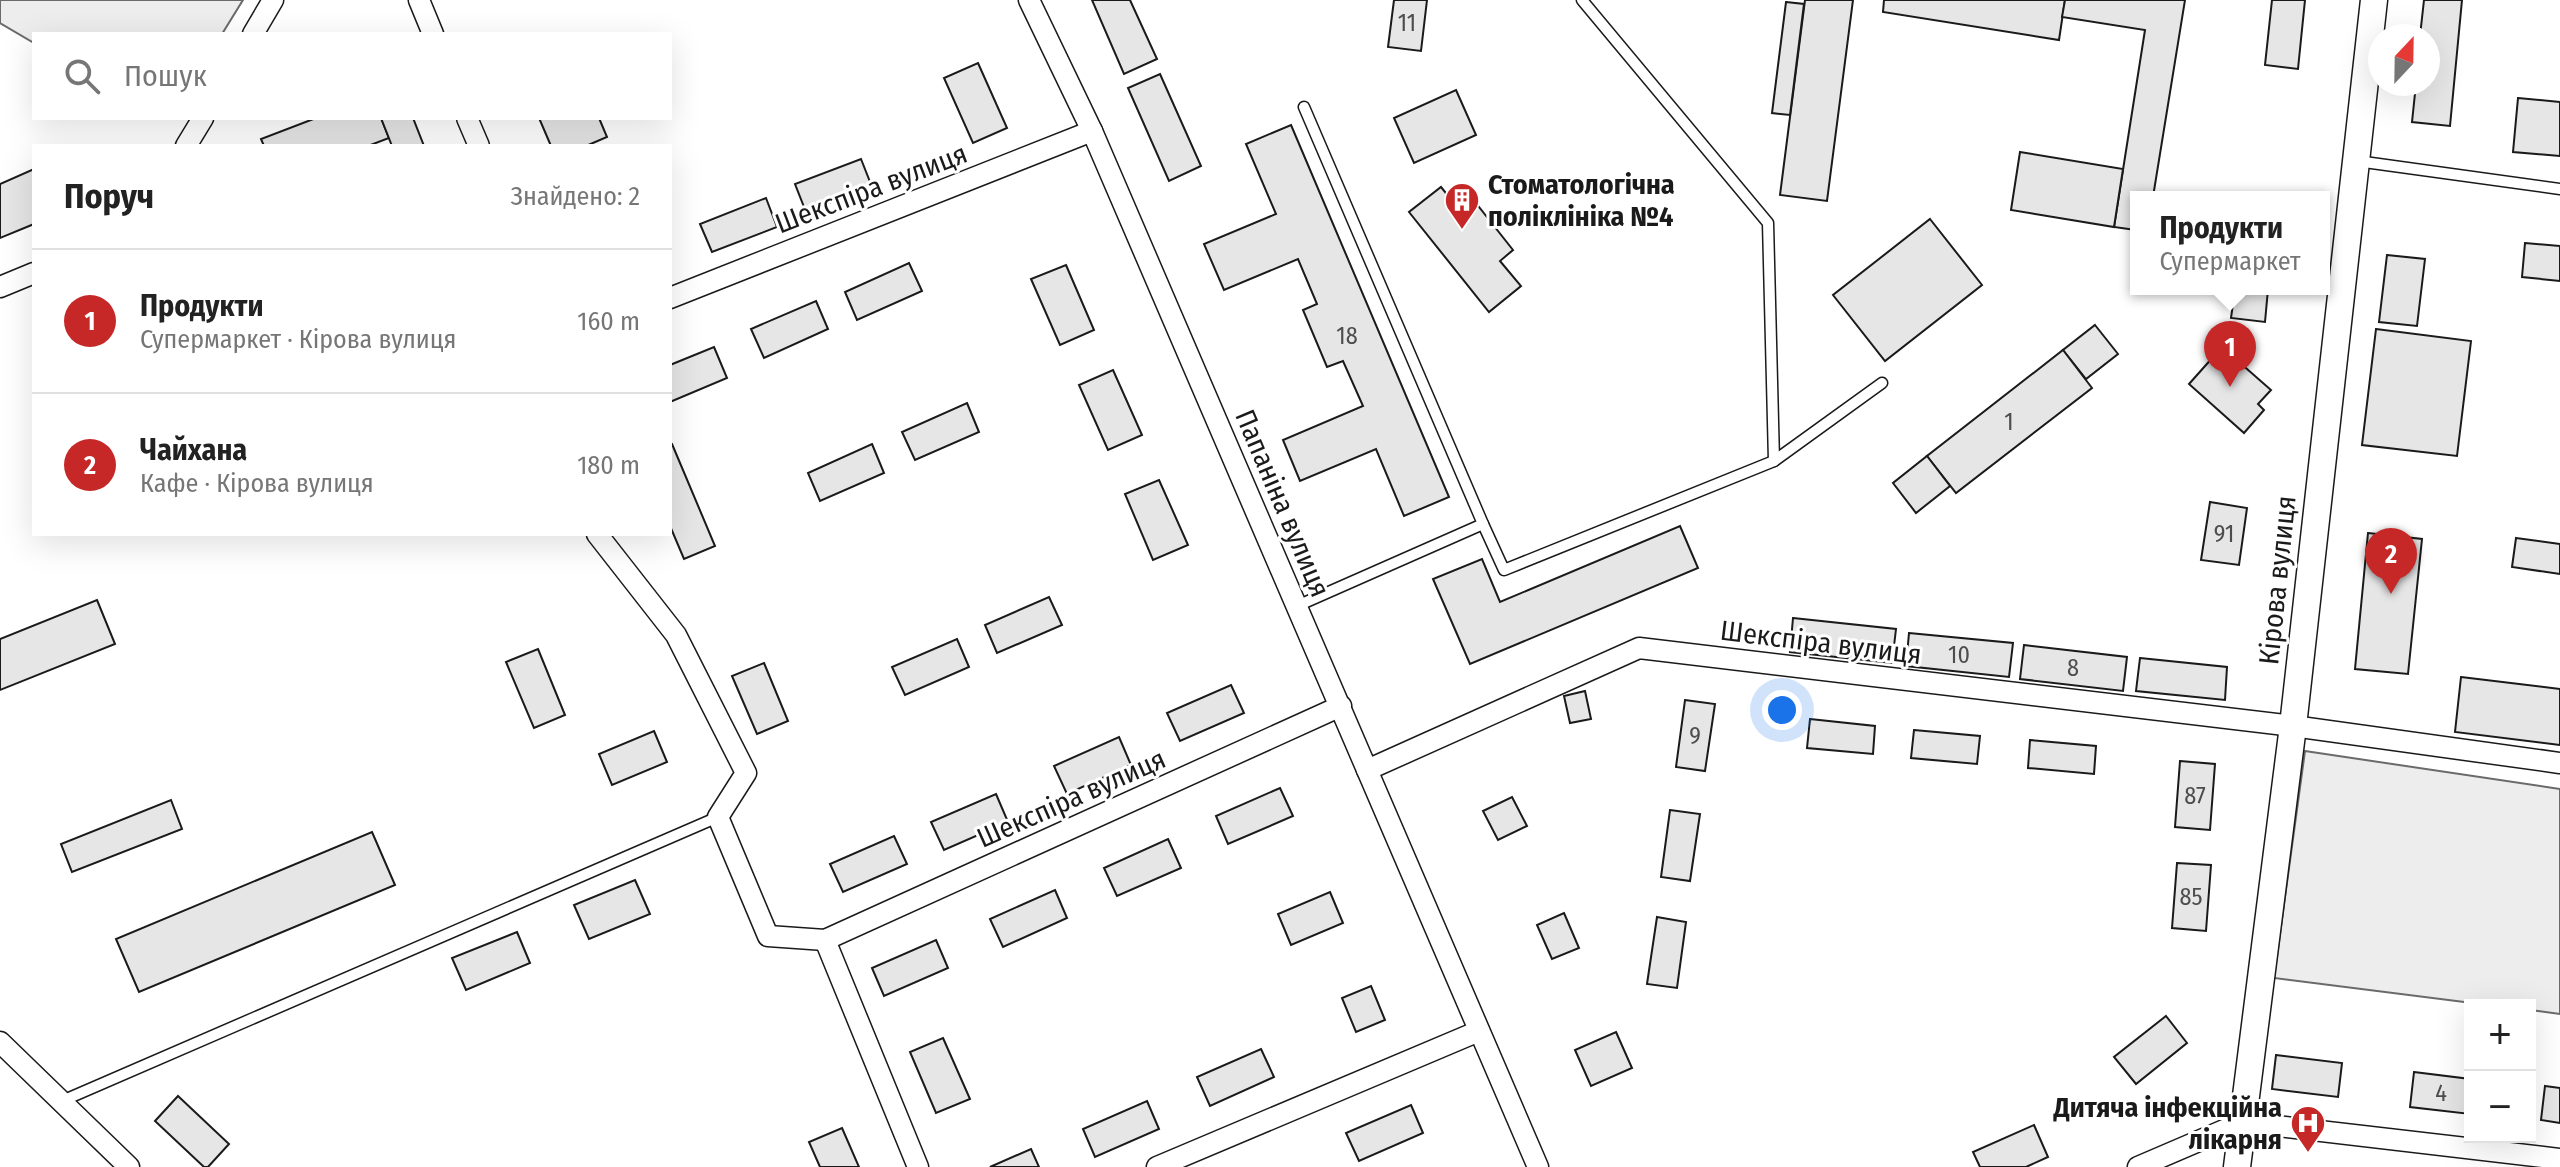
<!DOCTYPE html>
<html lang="uk">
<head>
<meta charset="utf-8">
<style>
	:root { --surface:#fff; --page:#f6f6f6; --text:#222; --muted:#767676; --line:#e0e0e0; --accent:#c62828 }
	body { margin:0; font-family:"Fira Sans Condensed",sans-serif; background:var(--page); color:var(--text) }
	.controls { position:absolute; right:24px; bottom:24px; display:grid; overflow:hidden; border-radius:0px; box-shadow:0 8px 32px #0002 }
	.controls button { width:72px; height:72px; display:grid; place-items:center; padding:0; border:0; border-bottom:2px solid var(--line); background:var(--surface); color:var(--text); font:40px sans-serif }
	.compass { position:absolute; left:2368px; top:24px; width:72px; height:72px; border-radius:50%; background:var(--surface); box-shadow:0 8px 32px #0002; rotate:22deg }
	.you { position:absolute; left:1782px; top:710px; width:28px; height:28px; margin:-20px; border:6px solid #fff; border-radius:50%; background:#1a73e8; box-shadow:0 0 0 12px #1a73e833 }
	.badge { display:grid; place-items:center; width:52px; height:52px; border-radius:50%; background:var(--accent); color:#fff; font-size:26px; font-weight:700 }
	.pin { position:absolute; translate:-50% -66px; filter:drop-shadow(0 2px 4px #0008) }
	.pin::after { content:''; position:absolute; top:42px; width:28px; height:24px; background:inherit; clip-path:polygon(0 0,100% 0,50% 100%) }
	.popup { position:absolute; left:2130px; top:191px; width:200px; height:104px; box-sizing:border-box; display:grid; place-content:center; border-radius:0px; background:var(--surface); filter:drop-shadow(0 2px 6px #0005); font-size:26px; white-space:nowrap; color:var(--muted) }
	.popup b { font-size:30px; color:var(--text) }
	.popup::after { content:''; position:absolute; left:50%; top:100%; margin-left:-16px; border:16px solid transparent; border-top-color:var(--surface) }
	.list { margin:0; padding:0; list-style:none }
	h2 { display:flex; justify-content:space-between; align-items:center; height:104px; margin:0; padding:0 32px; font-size:34px }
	h2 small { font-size:26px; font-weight:400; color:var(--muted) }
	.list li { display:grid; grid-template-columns:52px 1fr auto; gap:24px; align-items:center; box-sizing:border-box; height:144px; padding:0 32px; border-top:2px solid var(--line) }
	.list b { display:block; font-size:30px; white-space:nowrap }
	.list p { margin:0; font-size:26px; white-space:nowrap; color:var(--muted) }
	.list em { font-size:26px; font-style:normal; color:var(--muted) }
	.icon { flex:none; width:44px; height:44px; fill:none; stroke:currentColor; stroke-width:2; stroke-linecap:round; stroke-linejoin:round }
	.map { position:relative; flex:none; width:2560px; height:1167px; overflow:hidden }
	.search { position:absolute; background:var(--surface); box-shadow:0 8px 32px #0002; left:32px; top:32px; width:640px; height:88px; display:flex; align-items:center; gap:20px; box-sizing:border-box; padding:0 28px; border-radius:0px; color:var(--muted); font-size:30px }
	.panel { position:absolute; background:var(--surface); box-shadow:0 8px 32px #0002; left:32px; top:144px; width:640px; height:392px; border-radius:0px }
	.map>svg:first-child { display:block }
	.built { fill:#ededed; stroke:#6a6a6a; stroke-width:2 }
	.building { fill:#e6e6e6; stroke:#1a1a1a; stroke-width:2 }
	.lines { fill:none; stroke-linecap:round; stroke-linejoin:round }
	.service-casing { stroke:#1a1a1a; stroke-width:13 }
	.minor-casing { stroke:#1a1a1a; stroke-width:23 }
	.tertiary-casing { stroke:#1a1a1a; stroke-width:29 }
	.service { stroke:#fff; stroke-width:10 }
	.minor { stroke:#fff; stroke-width:20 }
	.tertiary { stroke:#fff; stroke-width:26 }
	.labels { text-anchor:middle; stroke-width:6; stroke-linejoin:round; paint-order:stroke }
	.number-label { font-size:24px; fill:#4d4d4d }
	.poi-label { font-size:28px; font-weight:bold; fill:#1a1a1a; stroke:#fff; text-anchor:start }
	.street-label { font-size:28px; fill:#1a1a1a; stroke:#fff }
</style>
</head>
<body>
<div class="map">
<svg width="2560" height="1167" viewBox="0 0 2560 1167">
	<rect width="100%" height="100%" fill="#fff"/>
	<!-- built -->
	<g class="built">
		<polygon points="0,0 243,0 222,34 34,34 34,43 0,23"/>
		<polygon points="2305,751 2560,789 2560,1014 2530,1010 2530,1005 2488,1005 2274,978"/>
	</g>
	<!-- building -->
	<g class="building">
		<polygon points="1092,0 1130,0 1157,59 1124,74"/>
		<polygon points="1394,0 1427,0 1421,51 1388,47"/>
		<polygon points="1805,0 1853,0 1827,201 1780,195"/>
		<polygon points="1884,0 2065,0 2059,40 1883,12"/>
		<polygon points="2065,0 2185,0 2153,197 2136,197 2136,230 2114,227 2145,30 2062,17"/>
		<polygon points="2272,0 2305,0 2298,69 2265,65"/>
		<polygon points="2424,0 2462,0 2450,126 2412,122 2416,84 2428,84 2428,36 2420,36"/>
		<polygon points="1786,2 1804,4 1790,115 1772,113"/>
		<polygon points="978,63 1007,128 973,143 944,78"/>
		<polygon points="1160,74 1201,166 1169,181 1128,88"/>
		<polygon points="1456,90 1476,135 1414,163 1394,118"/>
		<polygon points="2518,98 2560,102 2560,156 2513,152"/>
		<polygon points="316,118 381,118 389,138 368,146 264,146 261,139"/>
		<polygon points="381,118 413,118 424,146 392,146"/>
		<polygon points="539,118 599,118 607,137 586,146 551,146"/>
		<polygon points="1291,125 1449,497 1404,516 1376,449 1300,481 1283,440 1363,406 1343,361 1327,367 1303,310 1317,304 1298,259 1224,290 1204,244 1276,214 1246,144"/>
		<polygon points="2020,152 2123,169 2114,227 2011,210"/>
		<polygon points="861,159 872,187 806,212 795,184"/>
		<polygon points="34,169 34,224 0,238 0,184"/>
		<polygon points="1441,187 1462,213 1475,202 1513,250 1500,261 1521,286 1489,312 1409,212"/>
		<polygon points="766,198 777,227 712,252 700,224"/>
		<polygon points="1930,219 1982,285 1885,361 1833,295"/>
		<polygon points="2525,243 2560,246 2560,281 2522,277"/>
		<polygon points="2387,255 2425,259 2417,326 2379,322"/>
		<polygon points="909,263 922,291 857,320 845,292"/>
		<polygon points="1066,265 1094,330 1060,345 1031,279"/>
		<polygon points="2235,289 2268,289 2265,322 2231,318"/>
		<polygon points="816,301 828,329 764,358 751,329"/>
		<polygon points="2095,325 2118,354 2086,379 2063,350"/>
		<polygon points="2376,329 2471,341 2457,456 2362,445"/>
		<polygon points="714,347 727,378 670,402 670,365"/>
		<polygon points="2222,347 2271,390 2258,404 2264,410 2244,433 2189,384"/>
		<polygon points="2063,350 2092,388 1956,493 1927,456"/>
		<polygon points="1113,370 1142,435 1108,450 1079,385"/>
		<polygon points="967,403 979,432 915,460 902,432"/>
		<polygon points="672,444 715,546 684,559 670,526 670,445"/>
		<polygon points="872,444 884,473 820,501 808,473"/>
		<polygon points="1927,456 1950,486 1916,513 1893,483"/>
		<polygon points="1159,480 1188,545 1153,560 1125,494"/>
		<polygon points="2210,502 2247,508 2239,565 2201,560"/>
		<polygon points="1680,526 1698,568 1470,664 1433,579 1482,559 1500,602"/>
		<polygon points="2368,533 2422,539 2408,674 2355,669"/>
		<polygon points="2516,538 2560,544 2560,574 2512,567"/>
		<polygon points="1049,597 1062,625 997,653 985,625"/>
		<polygon points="97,600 115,644 0,690 0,639"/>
		<polygon points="1793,618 1896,629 1892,663 1790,652"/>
		<polygon points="1909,633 2013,643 2009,677 1906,666"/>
		<polygon points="957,639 969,667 905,695 892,667"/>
		<polygon points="2024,645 2127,657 2123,691 2020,679"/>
		<polygon points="538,649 565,715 534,728 506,662"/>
		<polygon points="2140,658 2227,667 2225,700 2136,691"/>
		<polygon points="764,663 788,721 757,734 732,676"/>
		<polygon points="2461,677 2560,689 2560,745 2455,732"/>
		<polygon points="1231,685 1244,713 1180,741 1167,713"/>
		<polygon points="1585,691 1591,719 1570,723 1564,696"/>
		<polygon points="1685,700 1715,704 1705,771 1676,767"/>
		<polygon points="1810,719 1875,726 1873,754 1807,748"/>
		<polygon points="1914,730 1980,736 1977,764 1911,758"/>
		<polygon points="654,731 667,762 612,785 599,754"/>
		<polygon points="1119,737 1131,765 1067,794 1054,766"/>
		<polygon points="2030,740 2096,746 2094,774 2028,768"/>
		<polygon points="2180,761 2215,764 2210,830 2175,827"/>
		<polygon points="1280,788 1293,816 1228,844 1216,816"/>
		<polygon points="996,794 1008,822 944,850 931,822"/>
		<polygon points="1512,797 1527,826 1498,840 1483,811"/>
		<polygon points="171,800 182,829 72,872 61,844"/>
		<polygon points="1670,810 1700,814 1690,881 1661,877"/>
		<polygon points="372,832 395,885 139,992 116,939"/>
		<polygon points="894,836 907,864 843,892 830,864"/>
		<polygon points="1168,839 1181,868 1117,896 1104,868"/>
		<polygon points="2177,863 2211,865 2206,931 2172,928"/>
		<polygon points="635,880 650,914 589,939 574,905"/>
		<polygon points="1055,890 1067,918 1003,947 990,919"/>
		<polygon points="1330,892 1343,923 1291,945 1278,914"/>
		<polygon points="1564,913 1579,948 1552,959 1537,925"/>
		<polygon points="1657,917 1686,922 1677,988 1647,984"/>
		<polygon points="517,932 530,963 466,990 452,958"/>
		<polygon points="936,940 948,968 884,996 872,968"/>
		<polygon points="1371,986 1385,1020 1356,1032 1342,998"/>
		<polygon points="2166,1016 2187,1043 2136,1084 2114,1057"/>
		<polygon points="1616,1032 1632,1068 1591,1086 1575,1050"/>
		<polygon points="943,1038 970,1099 936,1113 910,1052"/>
		<polygon points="1261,1049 1274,1077 1210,1106 1197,1077"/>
		<polygon points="2276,1055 2342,1063 2338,1097 2272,1089"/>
		<polygon points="2414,1072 2470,1079 2470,1114 2410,1107"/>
		<polygon points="2545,1086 2560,1088 2560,1123 2541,1120"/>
		<polygon points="178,1096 229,1144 208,1167 204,1167 155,1121"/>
		<polygon points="1147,1101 1159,1129 1095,1157 1083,1129"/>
		<polygon points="1411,1105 1423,1133 1359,1161 1346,1133"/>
		<polygon points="2034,1125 2048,1157 2026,1167 1980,1167 1973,1152"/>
		<polygon points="842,1128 859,1167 820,1167 809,1142"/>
		<polygon points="1031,1149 1039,1167 990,1167"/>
	</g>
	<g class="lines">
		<!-- service casing -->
		<g class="service-casing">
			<g id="service">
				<polyline points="1582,0 1768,223 1774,461"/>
				<polyline points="2357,161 2560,189"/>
				<polyline points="1483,524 1504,570 1774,461 1882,383"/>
				<polyline points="1297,606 1483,524 1304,107"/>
				<polyline points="62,1101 718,817"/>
			</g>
		</g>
		<!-- minor casing -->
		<g class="minor-casing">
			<g id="minor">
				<polyline points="419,0 433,34"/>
				<polyline points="1029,0 1092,131 1538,1167"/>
				<polyline points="253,34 273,0"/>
				<polyline points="467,118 479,146"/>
				<polyline points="186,146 203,118"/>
				<polyline points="0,287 34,273"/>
				<polyline points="670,298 1092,131"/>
				<polyline points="597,534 676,635 746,773 718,817 768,936 825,940 1341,706"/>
				<polyline points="1367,770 1639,648 2293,726 2560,763"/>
				<polyline points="825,940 918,1167"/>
				<polyline points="0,1042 129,1167"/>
				<polyline points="1157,1167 1479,1031"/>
				<polyline points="2138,1167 2243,1122 2560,1159"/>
			</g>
		</g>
		<!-- tertiary casing -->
		<g class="tertiary-casing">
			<polyline id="tertiary" points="2237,1167 2293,726 2374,0"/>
		</g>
		<!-- service -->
		<use href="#service" class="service"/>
		<!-- minor -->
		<use href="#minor" class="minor"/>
		<!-- tertiary -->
		<use href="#tertiary" class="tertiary"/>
	</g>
	<!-- icons -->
	<defs>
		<g id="building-pin" transform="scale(1.8)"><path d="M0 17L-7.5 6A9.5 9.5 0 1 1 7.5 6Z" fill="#c62828" stroke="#fff"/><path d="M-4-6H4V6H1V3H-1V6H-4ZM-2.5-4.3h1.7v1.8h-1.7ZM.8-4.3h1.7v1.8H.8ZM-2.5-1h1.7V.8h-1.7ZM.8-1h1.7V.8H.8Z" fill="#fff"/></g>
		<g id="hospital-pin" transform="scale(1.8)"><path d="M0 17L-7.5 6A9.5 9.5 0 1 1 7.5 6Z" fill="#c62828" stroke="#fff"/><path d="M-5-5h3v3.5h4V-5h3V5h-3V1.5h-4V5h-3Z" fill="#fff"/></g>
	</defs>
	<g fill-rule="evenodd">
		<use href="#building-pin" x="1462" y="200"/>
		<use href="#hospital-pin" x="2308" y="1123"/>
	</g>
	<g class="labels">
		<!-- number labels -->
		<g class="number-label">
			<text x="1407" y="31">11</text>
			<text x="1347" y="344">18</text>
			<text x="2009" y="430">1</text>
			<text x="2224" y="542">91</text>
			<text x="1959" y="663">10</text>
			<text x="2073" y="676">8</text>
			<text x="1695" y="744">9</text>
			<text x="2195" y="804">87</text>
			<text x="2191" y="905">85</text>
			<text x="2441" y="1101">4</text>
		</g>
		<!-- poi labels -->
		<g class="poi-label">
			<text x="1488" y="194">Стоматологічна<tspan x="1488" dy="32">поліклініка №4</tspan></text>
			<text x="2282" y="1117" text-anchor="end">Дитяча інфекційна<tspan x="2282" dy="32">лікарня</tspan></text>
		</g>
		<!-- street labels -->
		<g class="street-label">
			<text transform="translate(871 188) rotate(-21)" y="10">Шекспіра вулиця</text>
			<text transform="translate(1283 503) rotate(67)" y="10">Папаніна вулиця</text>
			<text transform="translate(2277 580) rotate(-84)" y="10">Кірова вулиця</text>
			<text transform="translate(1821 642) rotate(7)" y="10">Шекспіра вулиця</text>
			<text transform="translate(1071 798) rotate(-24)" y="10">Шекспіра вулиця</text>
		</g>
	</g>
</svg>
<div class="controls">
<button>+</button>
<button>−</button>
</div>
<svg class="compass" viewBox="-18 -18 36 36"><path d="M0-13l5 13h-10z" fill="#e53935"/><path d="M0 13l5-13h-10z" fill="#767676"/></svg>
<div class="you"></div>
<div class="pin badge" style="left:2230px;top:387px">1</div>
<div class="popup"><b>Продукти</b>Супермаркет</div>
<div class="pin badge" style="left:2391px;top:594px">2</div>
<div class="search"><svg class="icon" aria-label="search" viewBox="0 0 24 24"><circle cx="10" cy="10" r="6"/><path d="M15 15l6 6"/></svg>Пошук</div>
<section class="panel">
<h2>Поруч<small>Знайдено: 2</small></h2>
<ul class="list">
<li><span class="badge">1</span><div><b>Продукти</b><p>Супермаркет · Кірова вулиця</p></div><em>160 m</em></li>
<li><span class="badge">2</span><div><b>Чайхана</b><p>Кафе · Кірова вулиця</p></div><em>180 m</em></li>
</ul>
</section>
</div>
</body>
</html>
